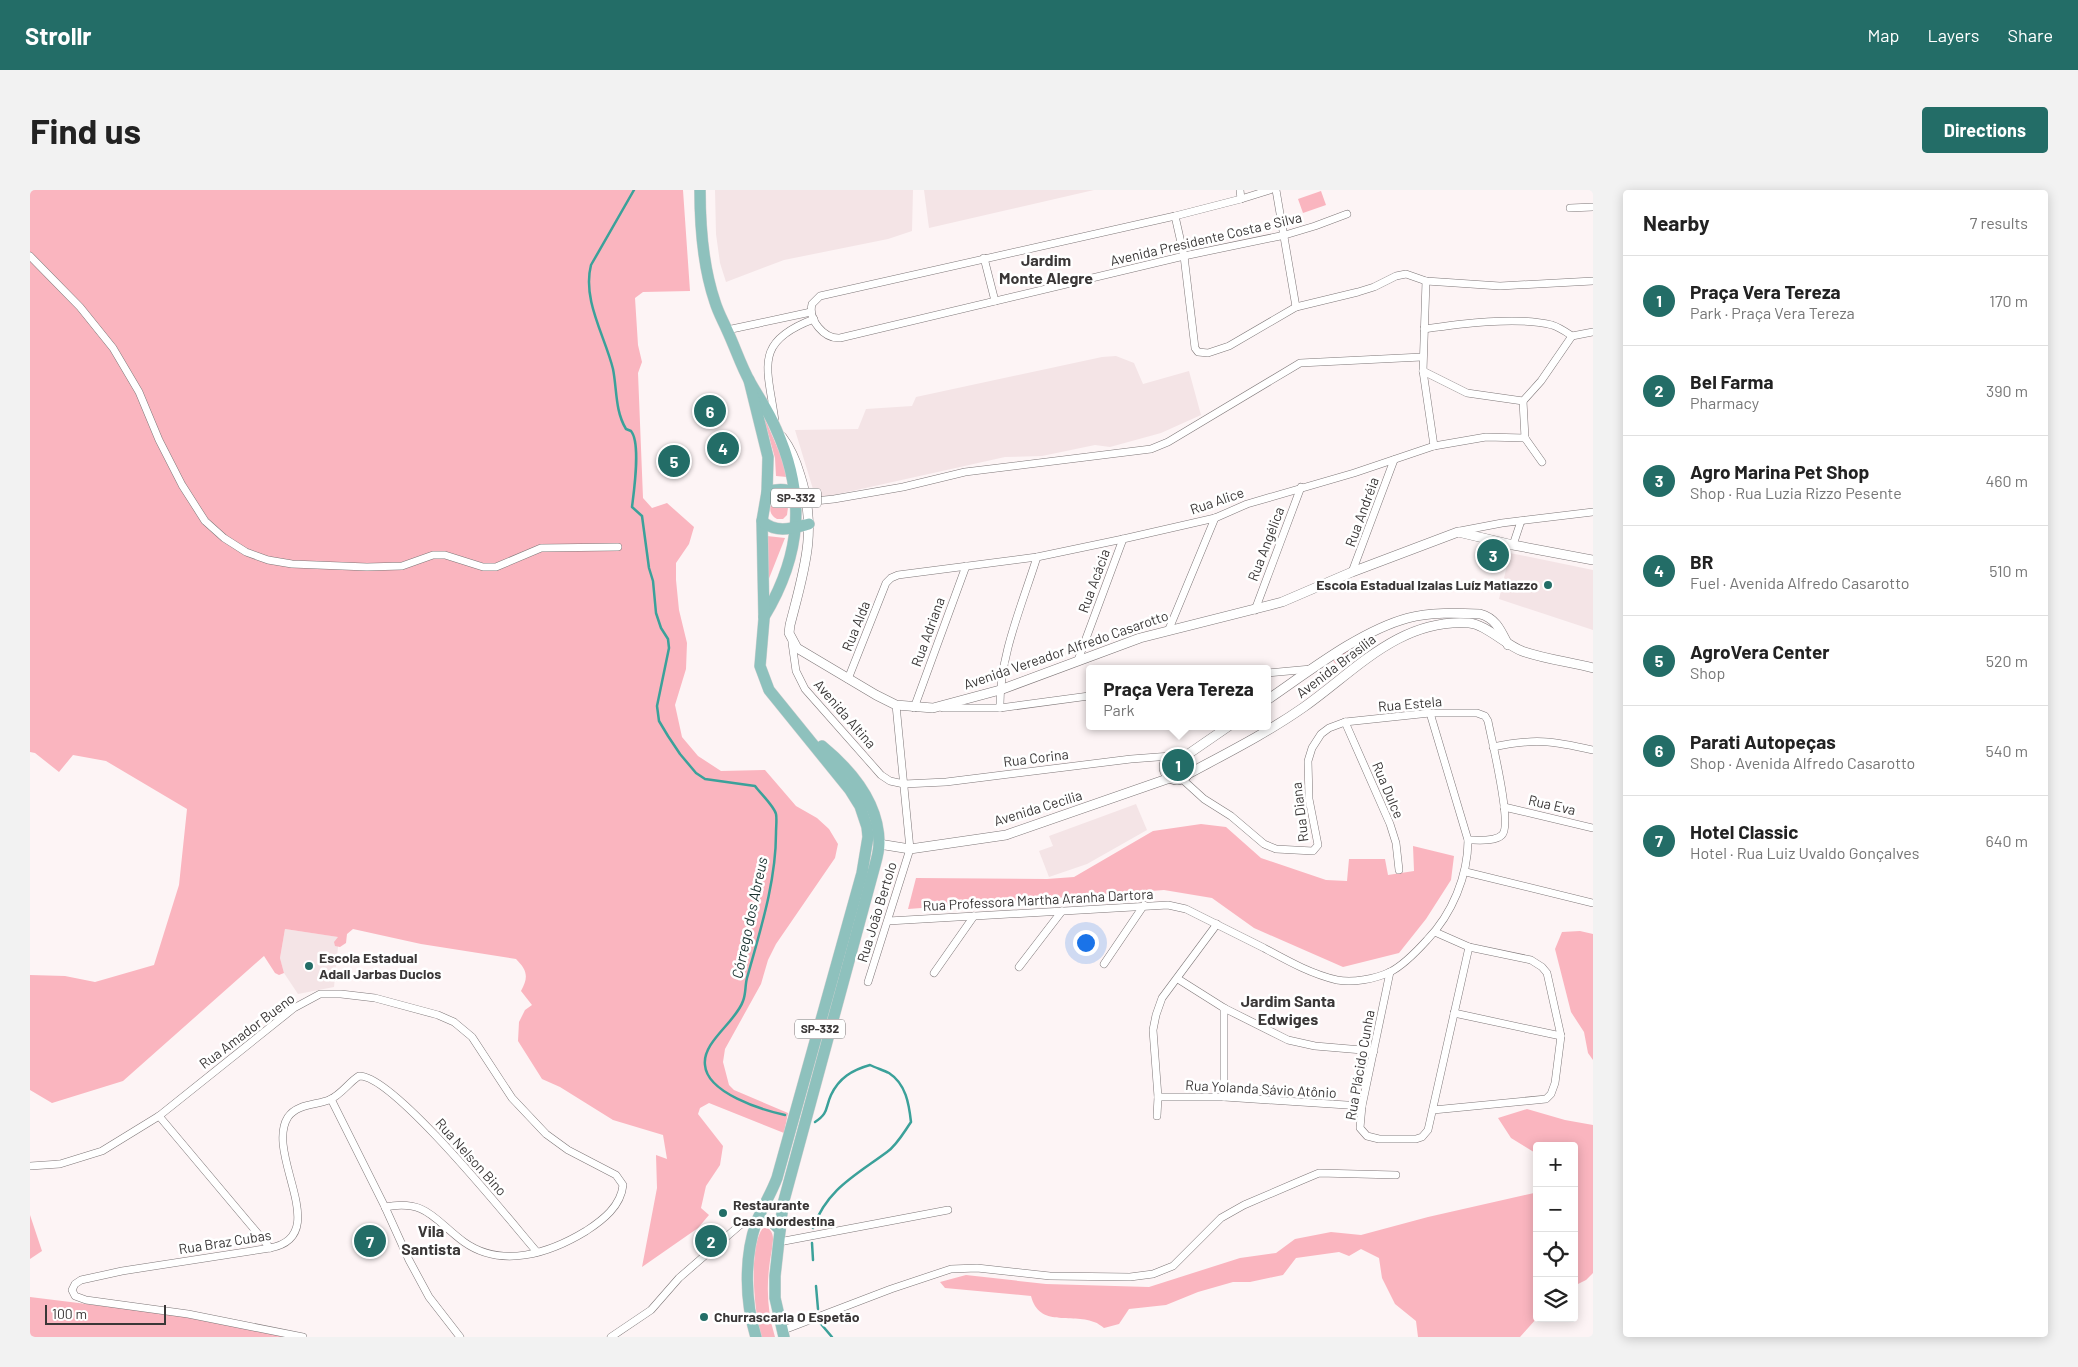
<!DOCTYPE html>
<html lang="en">
<head>
<meta charset="utf-8">
<style>
	:root { --surface:#fff; --page:#f2f2f2; --text:#222; --muted:#767676; --line:#e0e0e0; --accent:#236d67 }
	body { margin:0; font-family:Barlow,sans-serif; background:var(--page); color:var(--text) }
	.controls { position:absolute; right:15px; bottom:15px; display:grid; overflow:hidden; border-radius:5px; box-shadow:0 2px 12px #0003 }
	.controls button { width:45px; height:45px; display:grid; place-items:center; padding:0; border:0; border-bottom:1px solid var(--line); background:var(--surface); color:var(--text); font:25px sans-serif }
	.scale { position:absolute; left:15px; bottom:12px; width:121px; box-sizing:border-box; padding-left:5px; border:2px solid #3a3737; border-top:0; font-size:14px; line-height:18px; white-space:nowrap; color:#3a3737; -webkit-text-stroke:4px #fff; paint-order:stroke }
	.you { position:absolute; left:1055px; top:752px; width:18px; height:18px; margin:-12px; border:4px solid #fff; border-radius:50%; background:#1a73e8; box-shadow:0 0 0 8px #1a73e833 }
	.badge { display:grid; place-items:center; width:32px; height:32px; border-radius:50%; background:var(--accent); color:#fff; font-size:16px; font-weight:700 }
	.pin { position:absolute; translate:-50% -50%; border:2px solid #fff; box-shadow:0 1px 5px #0006 }
	.popup { position:absolute; left:1056px; top:475px; width:185px; height:65px; box-sizing:border-box; display:grid; place-content:center; border-radius:5px; background:var(--surface); filter:drop-shadow(0 1px 4px #0005); font-size:16px; white-space:nowrap; color:var(--muted) }
	.popup b { font-size:19px; color:var(--text) }
	.popup::after { content:''; position:absolute; left:50%; top:100%; margin-left:-10px; border:10px solid transparent; border-top-color:var(--surface) }
	.list { margin:0; padding:0; list-style:none }
	h2 { display:flex; justify-content:space-between; align-items:center; height:65px; margin:0; padding:0 20px; font-size:21px }
	h2 small { font-size:16px; font-weight:400; color:var(--muted) }
	.list li { display:grid; grid-template-columns:32px 1fr auto; gap:15px; align-items:center; box-sizing:border-box; height:90px; padding:0 20px; border-top:1px solid var(--line) }
	.list b { display:block; font-size:19px; white-space:nowrap }
	.list p { margin:0; font-size:16px; white-space:nowrap; color:var(--muted) }
	.list em { font-size:16px; font-style:normal; color:var(--muted) }
	.icon { flex:none; width:28px; height:28px; fill:none; stroke:currentColor; stroke-width:2; stroke-linecap:round; stroke-linejoin:round }
	.map { position:relative; flex:none; width:1563px; height:1147px; overflow:hidden; border-radius:5px }
	header { display:flex; align-items:center; gap:30px; box-sizing:border-box; height:70px; padding:0 25px; background:var(--accent); color:#fff }
	header strong { font-size:24px }
	nav { display:flex; gap:28px; margin-inline-start:auto; font-size:18px }
	.intro { display:flex; align-items:center; justify-content:space-between; box-sizing:border-box; height:120px; padding:0 30px }
	h1 { margin:0; font-size:35px }
	.button { padding:12px 22px; border-radius:5px; background:var(--accent); color:#fff; font-size:18px; font-weight:700 }
	main { display:flex; gap:30px; padding:0 30px }
	aside { flex:1; background:var(--surface); border-radius:5px; box-shadow:0 2px 12px #0003 }
	.map>svg:first-child { display:block }
	.built { fill:#f4e4e6 }
	.green { fill:#fab5bf }
	.lines { fill:none; stroke-linecap:round; stroke-linejoin:round }
	.stream { stroke:#3ba19a; stroke-width:2.5 }
	.minor-casing { stroke:#7e7778; stroke-width:8 }
	.tertiary-casing { stroke:#7e7778; stroke-width:10 }
	.primary-casing { stroke:#d4d3d3; stroke-width:12 }
	.minor { stroke:#fff; stroke-width:7 }
	.tertiary { stroke:#fff; stroke-width:9 }
	.primary { stroke:#8ec1bd; stroke-width:11 }
	.poi-dot { fill:#236d67; stroke:#fff; stroke-width:2 }
	.labels { text-anchor:middle; stroke-width:5; stroke-linejoin:round; paint-order:stroke }
	.shield { fill:#fff; stroke:#757373; stroke-width:1 }
	.shield-label { font-size:12px; font-weight:bold; fill:#3a3737 }
	.street-label { font-size:14px; fill:#3a3737; stroke:#fff }
	.poi-label { font-size:14px; font-weight:bold; fill:#3a3737; stroke:#fff; text-anchor:start }
	.water-label { font-size:15px; font-style:italic; fill:#1b3331; stroke:#fff }
	.quarter-label { font-size:16px; font-weight:bold; fill:#3a3737; stroke:#fff }
</style>
</head>
<body>
<header>
<strong>Strollr</strong>
<nav><a>Map</a><a>Layers</a><a>Share</a></nav>
</header>
<div class="intro"><h1>Find us</h1><a class="button">Directions</a></div>
<main>
<div class="map">
<svg width="1563" height="1147" viewBox="0 0 1563 1147">
	<rect width="100%" height="100%" fill="#fdf4f5"/>
	<!-- built -->
	<g class="built">
		<polygon points="685,0 883,0 882,41 858,49 754,70 696,92 690,73 686,44"/>
		<polygon points="894,0 1064,0 899,38"/>
		<polygon points="1086,166 1104,173 1113,194 1159,181 1171,225 1131,243 1080,257 1065,255 1012,266 975,267 786,309 765,240 828,239 836,219 882,216 886,207 1072,167"/>
		<polygon points="1480,363 1563,380 1563,440 1469,409"/>
		<polygon points="1106,614 1117,640 1057,674 1019,687 1009,661 1023,656 1019,646"/>
		<polygon points="255,739 309,747 304,797 268,804 254,783 250,768"/>
	</g>
	<!-- green -->
	<g class="green">
		<path d="M 0,0 L 653,0 L 660,101 L 613,102 L 605,108 L 608,155 L 612,172 L 608,183 L 613,308 L 622,318 L 637,313 L 664,337 L 659,354 L 646,373 L 646,390 L 649,420 L 657,453 L 656,479 L 645,515 L 652,547 L 668,566 L 691,581 L 735,580 L 766,616 L 787,628 L 799,639 L 808,654 L 805,668 L 746,754 L 738,770 L 731,794 L 695,859 L 693,872 L 699,895 L 704,900 L 758,923 L 754,943 L 679,913 L 670,918 L 668,924 L 693,956 L 690,975 L 676,996 L 671,1018 L 679,1025 L 668,1038 L 612,1077 L 627,998 L 626,965 L 637,969 L 633,945 L 583,930 L 530,897 L 512,889 L 488,851 L 489,832 L 495,820 L 502,815 L 491,801 C 499,787 497,780 486,769 L 391,754 L 323,739 L 317,744 L 316,753 L 310,757 L 305,756 L 304,752 L 308,747 L 255,739 L 250,768 L 254,783 L 249,785 L 245,783 L 234,766 L 93,891 L 22,913 L 0,900 L 0,785 L 35,786 L 65,792 L 124,775 L 149,695 L 157,619 L 76,571 L 43,565 L 29,582 L 5,563 L 0,562 Z"/>
		<polygon points="1291,1 1296,15 1273,23 1268,9"/>
		<polygon points="732,222 751,266 757,287 746,286 745,268"/>
		<path d="M 747,305 L 752,305 L 759,310 L 757,325 L 753,329 L 747,329 C 737,324 739,313 747,305 Z"/>
		<polygon points="737,346 755,348 738,391"/>
		<polygon points="1322,458 1327,467 1308,479 1303,470"/>
		<circle cx="1148" cy="576" r="7"/>
		<polygon points="1171,634 1196,637 1231,668 1296,690 1317,691 1319,669 1355,669 1358,685 1384,681 1383,656 1424,666 1421,690 1396,729 1369,763 1313,777 1224,738 1182,708 1134,700 878,719 886,688 1017,689 1044,687 1123,641"/>
		<polygon points="1550,741 1563,744 1563,870 1558,863 1554,842 1541,822 1525,759 1532,742"/>
		<polygon points="1497,919 1535,930 1563,935 1563,1083 1556,1090 1544,1096 1544,956 1507,956 1507,964 1481,948 1468,928"/>
		<path d="M 1507,1000 L 1507,1128 L 1490,1147 L 1388,1147 L 1386,1131 L 1365,1114 L 1352,1088 L 1349,1068 L 1331,1059 L 1319,1066 L 1309,1062 L 1266,1068 L 1253,1085 L 1220,1092 L 1203,1092 L 1168,1102 L 1136,1115 L 1099,1119 L 1089,1134 L 1074,1138 C 1071,1136 1068,1133 1064,1132 C 1041,1123 1009,1138 1001,1106 L 915,1098 L 910,1092 L 936,1085 L 1016,1094 L 1119,1097 L 1210,1068 L 1246,1063 L 1265,1049 L 1301,1042 L 1331,1045 L 1398,1027 L 1504,1003 Z"/>
		<polygon points="0,1025 12,1061 0,1069"/>
		<path d="M 733,1038 L 738,1038 C 745,1044 743,1050 742,1059 C 736,1089 736,1118 745,1147 L 732,1147 C 724,1125 718,1056 733,1038 Z"/>
		<polygon points="0,1107 162,1127 267,1147 0,1147"/>
	</g>
	<g class="lines">
		<!-- stream -->
		<g class="stream">
			<path d="M 604,0 L 561,75 C 552,110 575,146 583,179 C 587,199 585,221 596,239 L 601,241 C 611,253 604,301 602,317 L 612,326 L 619,378 L 623,391 L 626,423 L 631,438 L 638,449 L 639,458 L 627,516 L 629,531 L 638,546 L 650,564 L 666,583 L 675,589 L 725,596 C 730,603 744,616 746,624 C 747,629 746,637 746,643 C 746,692 730,741 717,788 C 715,795 716,804 713,811 C 706,832 672,852 675,875 C 677,903 732,920 755,925"/>
			<path d="M 783,1038 C 797,999 826,985 857,962 C 867,955 874,942 881,932 C 879,914 876,894 859,883 C 853,880 846,878 840,875 C 822,880 809,888 801,905 C 795,918 799,923 785,932"/>
			<polyline points="782,1053 783,1070"/>
			<polyline points="786,1096 788,1119"/>
			<polyline points="791,1134 802,1147"/>
		</g>
		<!-- minor casing -->
		<g class="minor-casing">
			<g id="minor">
				<polyline points="1210,0 1211,9"/>
				<path d="M 1240,0 L 1211,9 L 1145,26 L 790,106 L 782,114 C 778,130 794,149 810,148 L 1154,66 L 1255,45 L 1285,36 L 1317,24"/>
				<polyline points="1246,0 1266,117"/>
				<polyline points="1540,18 1563,17"/>
				<polyline points="1145,26 1154,66 1165,158 1168,162 1178,163 1199,156 1266,117 1328,102 1344,97 1366,86 1376,84 1396,91 1470,96 1563,91"/>
				<polyline points="0,66 50,117 83,158 109,202 129,250 152,295 175,331 194,348 216,362 238,370 262,374 337,377 372,376 403,365 415,365 453,377 466,377 511,358 588,357"/>
				<polyline points="954,68 965,111"/>
				<polyline points="1396,91 1393,181 1404,256"/>
				<path d="M 1394,139 C 1429,134 1487,126 1522,135 C 1529,137 1536,142 1542,146"/>
				<polyline points="697,140 781,122"/>
				<polyline points="1393,181 1437,203 1493,211 1511,191 1542,146 1563,142"/>
				<polyline points="1493,211 1495,248"/>
				<path d="M 745,231 C 738,178 722,152 784,129"/>
				<polyline points="1495,248 1512,272"/>
				<polyline points="777,309 785,311 804,309 873,297 935,282 1121,259 1138,252 1270,173 1392,167"/>
				<polyline points="1430,341 1472,333 1563,322"/>
				<polyline points="1483,355 1491,331"/>
				<polyline points="1322,382 1364,270"/>
				<polyline points="1225,420 1271,297"/>
				<polyline points="1139,439 1185,328"/>
				<polyline points="762,453 766,481 775,499 851,585 860,591 874,594 916,592 1101,569 1141,566"/>
				<polyline points="1048,470 1093,349"/>
				<polyline points="1237,483 1281,479"/>
				<polyline points="818,489 856,393 861,388 868,385 1007,367 1093,349 1185,328 1217,314 1324,283 1404,256 1456,247 1495,248"/>
				<polyline points="884,518 936,376"/>
				<polyline points="913,518 970,518 1059,506"/>
				<path d="M 970,518 C 969,467 992,415 1007,367"/>
				<polyline points="1315,532 1360,634 1366,653 1369,680"/>
				<path d="M 1463,557 C 1504,548 1523,551 1563,560"/>
				<path d="M 1152,589 L 1174,609 L 1201,626 L 1234,654 L 1246,659 L 1283,661 L 1288,655 L 1279,609 L 1278,571 L 1282,558 L 1291,544 L 1299,538 L 1315,532 L 1400,523 L 1447,523 L 1455,526 L 1458,531 C 1461,548 1483,635 1472,645 C 1465,652 1447,650 1438,650"/>
				<polyline points="1474,617 1563,638"/>
				<polyline points="1436,682 1563,713"/>
				<path d="M 858,731 L 1138,715 L 1156,719 C 1182,732 1208,745 1234,758 C 1258,771 1281,784 1307,790 C 1323,793 1345,789 1360,782 C 1374,775 1387,761 1397,750 C 1422,724 1438,686 1438,650 L 1400,523"/>
				<polyline points="1074,774 1114,715"/>
				<polyline points="989,777 1032,721"/>
				<polyline points="1360,782 1332,916 1330,938 1337,946 1349,949 1386,949 1392,947 1398,940 1439,757"/>
				<polyline points="904,783 944,726"/>
				<polyline points="1148,789 1194,818 1258,850 1285,856 1344,861"/>
				<polyline points="838,792 880,659 866,515"/>
				<polyline points="1194,818 1194,907"/>
				<polyline points="1424,823 1531,846"/>
				<polyline points="1128,907 1194,907 1332,916"/>
				<polyline points="301,909 355,1017 379,1070 399,1107 430,1147"/>
				<polyline points="1403,920 1516,909 1521,904 1525,893 1531,846 1517,783 1512,777 1501,770 1439,757 1405,742"/>
				<polyline points="129,926 240,1058"/>
				<polyline points="1127,926 1128,907 1123,840 1126,825 1132,808 1187,734"/>
				<path d="M 0,976 L 30,974 L 72,961 L 129,926 L 264,818 L 290,804 L 311,804 L 345,808 L 408,825 L 424,832 L 442,847 L 482,908 L 516,944 L 538,960 L 586,985 L 593,995 C 591,1016 573,1030 556,1041 C 520,1063 472,1079 434,1052 C 404,1030 397,1009 355,1017"/>
				<polyline points="749,1052 918,1020"/>
				<polyline points="751,1141 861,1099 921,1079 947,1078 1020,1086 1100,1087 1123,1084 1143,1076 1191,1028 1214,1015 1270,991 1289,983 1366,985"/>
				<path d="M 273,1147 L 158,1124 L 56,1110 L 45,1106 L 42,1100 L 45,1094 L 51,1090 L 92,1081 L 240,1058 C 304,1046 234,964 258,927 C 267,914 286,915 299,910 C 311,905 319,892 329,886 C 363,884 481,1032 507,1062"/>
				<polyline points="581,1147 621,1120 649,1088 710,1035 727,1030"/>
			</g>
		</g>
		<!-- tertiary casing -->
		<g class="tertiary-casing">
			<g id="tertiary">
				<path d="M 752,247 C 761,259 766,271 770,285 C 788,341 774,380 760,435 L 759,443 L 767,458 L 846,505 L 866,515 L 903,518 L 970,500 L 1110,448 L 1252,412 L 1322,382 L 1428,342 L 1483,355 L 1563,370"/>
				<path d="M 1237,510 C 1278,482 1330,441 1378,428 C 1400,422 1427,423 1450,424 C 1466,428 1471,441 1478,455"/>
				<circle cx="1147" cy="577" r="13"/>
				<polyline points="1154,567 1199,536"/>
				<path d="M 1158,584 C 1197,563 1237,543 1274,517 C 1325,481 1370,428 1439,433 C 1455,434 1476,455 1492,461 C 1515,469 1540,472 1563,478"/>
				<polyline points="849,654 880,659 976,645 1140,588"/>
			</g>
		</g>
		<!-- primary casing -->
		<g class="primary-casing">
			<g id="primary">
				<path d="M 670,0 C 670,38 673,77 685,112 C 688,122 693,131 697,140 C 705,157 711,176 720,192 C 729,208 739,222 746,239 C 776,305 772,364 734,427"/>
				<path d="M 719,190 L 738,267 L 737,302 L 732,331 L 734,429 L 730,476 L 739,500 L 820,600 L 830,616 L 837,637 L 838,647 L 832,683 L 747,988 C 741,1004 732,1018 726,1033 C 714,1068 715,1112 726,1147"/>
				<path d="M 737,302 C 753,296 763,301 777,309"/>
				<path d="M 732,331 C 746,344 763,338 779,334"/>
				<polyline points="727,1030 741,1031 750,1040"/>
				<path d="M 754,1147 L 745,1108 L 745,1086 L 753,1014 L 845,675 C 847,668 849,660 849,653 C 849,613 821,580 792,556"/>
			</g>
		</g>
		<!-- minor -->
		<use href="#minor" class="minor"/>
		<!-- tertiary -->
		<use href="#tertiary" class="tertiary"/>
		<!-- primary -->
		<use href="#primary" class="primary"/>
	</g>
	<!-- markers -->
	<g class="poi-dot">
		<circle cx="1518" cy="395" r="5"/>
		<circle cx="279" cy="776" r="5"/>
		<circle cx="693" cy="1023" r="5"/>
		<circle cx="674" cy="1127" r="5"/>
	</g>
	<g class="labels">
		<!-- shield labels -->
		<g class="shield">
			<rect x="741" y="298.5" width="50" height="19" rx="4"/>
			<rect x="765" y="829.5" width="50" height="19" rx="4"/>
		</g>
		<g class="shield-label">
			<text x="766" y="312">SP-332</text>
			<text x="790" y="843">SP-332</text>
		</g>
		<!-- street labels -->
		<g class="street-label">
			<text transform="translate(1176 49) rotate(-13)" y="5">Avenida Presidente Costa e Silva</text>
			<text transform="translate(1187 311) rotate(-19)" y="5">Rua Alice</text>
			<text transform="translate(1332 322) rotate(-70)" y="5">Rua Andréia</text>
			<text transform="translate(1236 354) rotate(-69)" y="5">Rua Angélica</text>
			<text transform="translate(1064 391) rotate(-70)" y="5">Rua Acácia</text>
			<text transform="translate(826 436) rotate(-68)" y="5">Rua Alda</text>
			<text transform="translate(898 442) rotate(-70)" y="5">Rua Adriana</text>
			<text transform="translate(1036 460) rotate(-19)" y="5">Avenida Vereador Alfredo Casarotto</text>
			<text transform="translate(1306 476) rotate(-37)" y="5">Avenida Brasília</text>
			<text transform="translate(1380 514) rotate(-5)" y="5">Rua Estela</text>
			<text transform="translate(815 524) rotate(49)" y="5">Avenida Altina</text>
			<text transform="translate(1006 568) rotate(-7)" y="5">Rua Corina</text>
			<text transform="translate(1358 600) rotate(67)" y="5">Rua Dulce</text>
			<text transform="translate(1522 615) rotate(13)" y="5">Rua Eva</text>
			<text transform="translate(1008 618) rotate(-17)" y="5">Avenida Cecilia</text>
			<text transform="translate(1270 622) rotate(-97)" y="5">Rua Diana</text>
			<text transform="translate(1008 710) rotate(-3)" y="5">Rua Professora Martha Aranha Dartora</text>
			<text transform="translate(847 722) rotate(-73)" y="5">Rua João Bertolo</text>
			<text transform="translate(217 841) rotate(-37)" y="5">Rua Amador Bueno</text>
			<text transform="translate(1330 875) rotate(-80)" y="5">Rua Plácido Cunha</text>
			<text transform="translate(1231 899) rotate(3)" y="5">Rua Yolanda Sávio Atônio</text>
			<text transform="translate(441 967) rotate(48)" y="5">Rua Nelson Bino</text>
			<text transform="translate(195 1052) rotate(-9)" y="5">Rua Braz Cubas</text>
		</g>
		<!-- poi labels -->
		<g class="poi-label">
			<text x="1508" y="400" text-anchor="end">Escola Estadual Izaias Luíz Matiazzo</text>
			<text x="289" y="773">Escola Estadual<tspan x="289" dy="16">Adail Jarbas Duclos</tspan></text>
			<text x="703" y="1020">Restaurante<tspan x="703" dy="16">Casa Nordestina</tspan></text>
			<text x="684" y="1132">Churrascaria O Espetão</text>
		</g>
		<!-- water labels -->
		<g class="water-label">
			<text transform="translate(720 728) rotate(-78)" y="5">Córrego dos Abreus</text>
		</g>
		<!-- quarter labels -->
		<g class="quarter-label">
			<text x="1016" y="76">Jardim<tspan x="1016" dy="18">Monte Alegre</tspan></text>
			<text x="1258" y="817">Jardim Santa<tspan x="1258" dy="18">Edwiges</tspan></text>
			<text x="401" y="1047">Vila<tspan x="401" dy="18">Santista</tspan></text>
		</g>
	</g>
</svg>
<div class="controls">
<button>+</button>
<button>−</button>
<button><svg class="icon" aria-label="locate" viewBox="0 0 24 24"><circle cx="12" cy="12" r="6"/><path d="M12 2v4M12 18v4M2 12h4M18 12h4"/></svg></button>
<button><svg class="icon" aria-label="layers" viewBox="0 0 24 24"><path d="M12 4l9 5-9 5-9-5zM3 14l9 5 9-5"/></svg></button>
</div>
<div class="scale">100 m</div>
<div class="you"></div>
<div class="pin badge" style="left:1148px;top:575px">1</div>
<div class="popup"><b>Praça Vera Tereza</b>Park</div>
<div class="pin badge" style="left:681px;top:1051px">2</div>
<div class="pin badge" style="left:1463px;top:365px">3</div>
<div class="pin badge" style="left:693px;top:258px">4</div>
<div class="pin badge" style="left:644px;top:271px">5</div>
<div class="pin badge" style="left:680px;top:221px">6</div>
<div class="pin badge" style="left:340px;top:1051px">7</div>
</div>
<aside>
<h2>Nearby<small>7 results</small></h2>
<ul class="list">
<li><span class="badge">1</span><div><b>Praça Vera Tereza</b><p>Park · Praça Vera Tereza</p></div><em>170 m</em></li>
<li><span class="badge">2</span><div><b>Bel Farma</b><p>Pharmacy</p></div><em>390 m</em></li>
<li><span class="badge">3</span><div><b>Agro Marina Pet Shop</b><p>Shop · Rua Luzia Rizzo Pesente</p></div><em>460 m</em></li>
<li><span class="badge">4</span><div><b>BR</b><p>Fuel · Avenida Alfredo Casarotto</p></div><em>510 m</em></li>
<li><span class="badge">5</span><div><b>AgroVera Center</b><p>Shop</p></div><em>520 m</em></li>
<li><span class="badge">6</span><div><b>Parati Autopeças</b><p>Shop · Avenida Alfredo Casarotto</p></div><em>540 m</em></li>
<li><span class="badge">7</span><div><b>Hotel Classic</b><p>Hotel · Rua Luiz Uvaldo Gonçalves</p></div><em>640 m</em></li>
</ul>
</aside>
</main>
</body>
</html>
